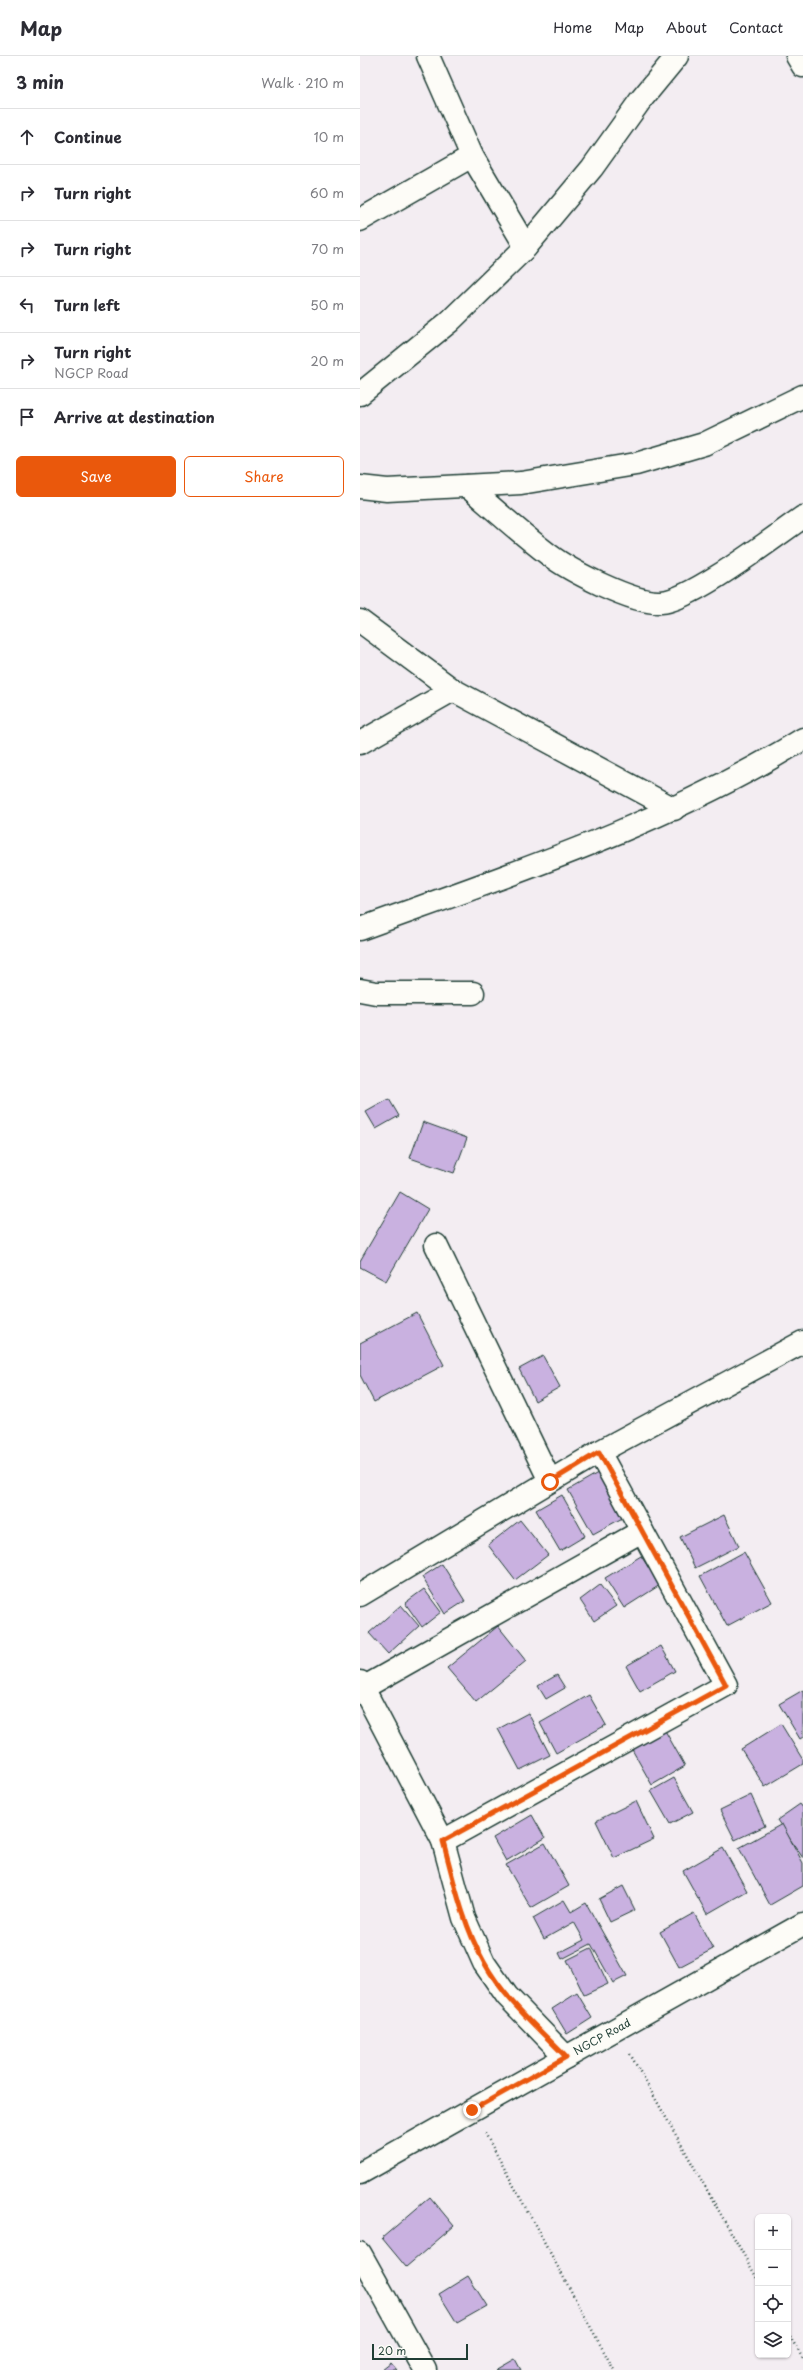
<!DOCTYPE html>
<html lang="en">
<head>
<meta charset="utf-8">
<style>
	:root { --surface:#fff; --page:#f2f2f3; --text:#2b2b33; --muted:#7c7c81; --line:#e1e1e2; --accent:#ea580c }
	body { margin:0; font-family:"Playpen Sans",sans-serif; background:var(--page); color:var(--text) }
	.controls { position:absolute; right:12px; bottom:12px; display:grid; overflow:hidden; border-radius:6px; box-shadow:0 1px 3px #0004 }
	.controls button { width:36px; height:36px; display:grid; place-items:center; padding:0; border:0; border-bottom:1px solid var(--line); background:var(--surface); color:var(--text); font:20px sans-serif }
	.scale { position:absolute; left:12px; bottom:10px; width:96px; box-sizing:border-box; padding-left:4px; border:2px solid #1f3d34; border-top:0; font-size:11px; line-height:14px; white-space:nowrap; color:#1f3d34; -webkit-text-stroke:3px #fdfcf7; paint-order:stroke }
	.stop { position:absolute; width:12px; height:12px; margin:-9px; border:3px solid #ea580c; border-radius:50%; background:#fff }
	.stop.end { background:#ea580c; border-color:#fff; box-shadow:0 1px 4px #0008 }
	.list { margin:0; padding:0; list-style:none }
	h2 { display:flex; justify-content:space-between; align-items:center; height:52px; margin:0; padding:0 16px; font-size:17px }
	h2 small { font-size:13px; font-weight:400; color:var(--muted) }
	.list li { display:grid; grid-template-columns:26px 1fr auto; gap:12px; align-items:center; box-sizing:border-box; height:56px; padding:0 16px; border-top:1px solid var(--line) }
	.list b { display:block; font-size:15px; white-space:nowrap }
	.list p { margin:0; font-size:13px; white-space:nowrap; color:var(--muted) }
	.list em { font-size:13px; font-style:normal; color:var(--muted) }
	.actions { display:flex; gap:8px; padding:12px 16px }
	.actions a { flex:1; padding:9px 0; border:1px solid var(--accent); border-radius:6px; text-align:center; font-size:14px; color:var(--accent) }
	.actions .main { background:var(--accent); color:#fff }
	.icon { flex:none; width:22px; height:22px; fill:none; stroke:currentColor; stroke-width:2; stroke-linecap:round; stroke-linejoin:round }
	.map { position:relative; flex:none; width:443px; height:2314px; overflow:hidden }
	header { display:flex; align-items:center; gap:24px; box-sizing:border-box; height:56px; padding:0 20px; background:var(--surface); border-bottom:1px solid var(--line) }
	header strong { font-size:19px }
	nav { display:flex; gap:22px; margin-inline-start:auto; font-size:14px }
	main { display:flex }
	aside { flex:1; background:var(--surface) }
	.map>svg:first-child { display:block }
	.building { fill:#c9b1e0; stroke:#1f3d34 }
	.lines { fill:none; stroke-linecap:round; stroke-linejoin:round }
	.minor-casing { stroke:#1f3d34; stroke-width:25 }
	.major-casing { stroke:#1f3d34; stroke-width:25 }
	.path { stroke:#1f3d34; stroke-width:2.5; stroke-dasharray:1 3; stroke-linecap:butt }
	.minor { stroke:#fdfcf7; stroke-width:22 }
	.major { stroke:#fdfcf7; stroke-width:22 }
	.route { stroke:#ea580c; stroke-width:5 }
	.labels { text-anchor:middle; stroke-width:4; stroke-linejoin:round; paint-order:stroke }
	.street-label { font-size:11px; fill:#1f3d34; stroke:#fdfcf7 }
</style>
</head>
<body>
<header>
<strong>Map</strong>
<nav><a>Home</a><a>Map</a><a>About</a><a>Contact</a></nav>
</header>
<main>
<aside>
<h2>3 min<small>Walk · 210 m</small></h2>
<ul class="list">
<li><svg class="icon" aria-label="ahead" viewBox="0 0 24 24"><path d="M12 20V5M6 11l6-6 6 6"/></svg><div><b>Continue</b></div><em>10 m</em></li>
<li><svg class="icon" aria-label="right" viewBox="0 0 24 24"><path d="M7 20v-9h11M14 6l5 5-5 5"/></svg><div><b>Turn right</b></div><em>60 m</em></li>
<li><svg class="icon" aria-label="right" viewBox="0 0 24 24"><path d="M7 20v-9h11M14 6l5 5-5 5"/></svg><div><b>Turn right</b></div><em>70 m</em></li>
<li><svg class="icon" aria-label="left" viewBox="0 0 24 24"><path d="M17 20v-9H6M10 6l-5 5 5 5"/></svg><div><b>Turn left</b></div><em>50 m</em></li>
<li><svg class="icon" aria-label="right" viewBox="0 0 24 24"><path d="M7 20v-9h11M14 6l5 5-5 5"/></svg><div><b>Turn right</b><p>NGCP Road</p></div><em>20 m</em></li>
<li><svg class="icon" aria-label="arrive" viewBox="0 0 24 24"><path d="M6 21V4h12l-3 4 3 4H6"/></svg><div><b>Arrive at destination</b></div></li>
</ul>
<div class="actions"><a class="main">Save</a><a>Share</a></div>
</aside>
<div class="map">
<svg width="443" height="2314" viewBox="0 0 443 2314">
	<rect width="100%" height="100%" fill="#f3edf2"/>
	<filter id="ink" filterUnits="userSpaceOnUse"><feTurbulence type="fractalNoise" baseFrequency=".025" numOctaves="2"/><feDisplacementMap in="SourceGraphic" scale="8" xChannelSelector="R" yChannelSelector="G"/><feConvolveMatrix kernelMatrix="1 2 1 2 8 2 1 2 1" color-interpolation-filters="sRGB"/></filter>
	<g filter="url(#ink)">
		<!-- building -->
		<g class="building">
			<polygon points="29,1043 39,1060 16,1073 6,1056"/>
			<polygon points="63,1066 107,1082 94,1117 50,1102"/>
			<polygon points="40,1136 68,1153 26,1225 0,1211 0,1205"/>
			<polygon points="57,1257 84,1309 14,1346 0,1319 0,1287"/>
			<polygon points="183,1300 200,1331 175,1345 159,1313"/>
			<polygon points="243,1414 268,1459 233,1478 208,1434"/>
			<polygon points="202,1439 225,1480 200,1495 176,1454"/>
			<polygon points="364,1459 379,1490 335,1512 320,1481"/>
			<polygon points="160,1464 188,1499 155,1524 128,1489"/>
			<polygon points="384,1496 412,1546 367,1570 340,1520"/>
			<polygon points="281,1500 300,1529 264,1552 245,1522"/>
			<polygon points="82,1508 105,1545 85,1558 62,1521"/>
			<polygon points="240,1529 256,1550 234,1565 220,1544"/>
			<polygon points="64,1533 81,1556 62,1571 45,1547"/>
			<polygon points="41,1549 59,1570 28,1598 9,1577"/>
			<polygon points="138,1570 166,1605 116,1646 87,1612"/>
			<polygon points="301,1590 315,1615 280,1635 266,1610"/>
			<polygon points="197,1619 205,1632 186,1643 178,1630"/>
			<polygon points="443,1634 443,1681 440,1683 419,1648"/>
			<polygon points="229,1639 246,1669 196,1697 180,1667"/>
			<polygon points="168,1657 190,1699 160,1714 138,1673"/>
			<polygon points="421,1668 443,1704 443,1708 405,1731 381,1693"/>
			<polygon points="303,1671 325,1710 292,1729 270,1690"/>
			<polygon points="314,1722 333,1756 310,1768 291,1735"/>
			<polygon points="391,1739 405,1770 375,1784 360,1754"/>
			<polygon points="276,1745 294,1783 254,1802 236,1765"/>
			<polygon points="440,1748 443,1752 443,1802 417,1764"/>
			<polygon points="172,1759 185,1782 146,1805 133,1782"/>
			<polygon points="422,1768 443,1807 443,1830 410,1849 379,1792"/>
			<polygon points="185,1787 209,1830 171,1852 146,1809"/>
			<polygon points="363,1792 387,1835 347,1858 323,1815"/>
			<polygon points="263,1830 275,1854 250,1866 239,1843"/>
			<polygon points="204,1844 211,1856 226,1847 267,1920 253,1927 231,1888 202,1903 199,1897 224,1884 214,1866 184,1883 173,1862"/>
			<polygon points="334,1857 353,1893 319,1911 300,1876"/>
			<polygon points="231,1892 248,1928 224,1939 207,1904"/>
			<polygon points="217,1937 232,1962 207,1978 192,1953"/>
			<polygon points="70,2141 94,2170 46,2211 22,2182"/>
			<polygon points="108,2220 127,2250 97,2267 79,2238"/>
			<polygon points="155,2303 161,2314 136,2314"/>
			<polygon points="31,2307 37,2314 22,2314"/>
		</g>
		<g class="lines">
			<!-- minor casing -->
			<g class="minor-casing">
				<g id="minor">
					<polyline points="68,0 112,100 166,191"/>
					<polyline points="437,0 443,10"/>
					<polyline points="0,164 112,100"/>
					<polyline points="0,338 89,266 166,191 232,112 280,45 317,0"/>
					<path d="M 107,430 C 134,453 160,477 188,498 C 210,515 274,548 301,546 C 331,545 414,481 443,461"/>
					<polyline points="0,431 27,434 161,427 276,408 344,388 443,340"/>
					<polyline points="0,565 93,634 314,753"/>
					<polyline points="0,687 93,634"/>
					<path d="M 0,873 C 151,818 306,768 443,683"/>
					<polyline points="0,934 16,937 113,937"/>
					<polyline points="76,1189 190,1425"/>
					<polyline points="0,1539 239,1396 443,1286"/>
					<polyline points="0,1626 83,1785 104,1862 124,1907 147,1940 206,2001"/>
					<polyline points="3,1632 282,1475"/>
					<polyline points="83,1785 366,1629 239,1396"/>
					<polyline points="0,2197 65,2314"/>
				</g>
			</g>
			<!-- major casing -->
			<g class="major-casing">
				<polyline id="major" points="0,2117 443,1868"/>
			</g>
			<!-- path -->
			<g class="path">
				<polyline points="270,1998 398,2224"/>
				<polyline points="125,2077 254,2314"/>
				<polyline points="428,2277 443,2303"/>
			</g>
			<!-- minor -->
			<use href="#minor" class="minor"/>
			<!-- major -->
			<use href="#major" class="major"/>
		</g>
	</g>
	<g class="lines" filter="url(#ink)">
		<!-- route -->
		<path class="route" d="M 112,2054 L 206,2001 C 178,1972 144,1943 124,1906 C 103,1869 94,1826 83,1785 L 366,1629 L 239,1396 L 190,1426"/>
	</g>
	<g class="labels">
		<!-- street labels -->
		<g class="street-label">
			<text transform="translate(242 1981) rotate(-29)" y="4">NGCP Road</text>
		</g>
	</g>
</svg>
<div class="controls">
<button>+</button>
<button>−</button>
<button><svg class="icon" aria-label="locate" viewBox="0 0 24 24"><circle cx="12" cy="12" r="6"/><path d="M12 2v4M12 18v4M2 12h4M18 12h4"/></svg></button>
<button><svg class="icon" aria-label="layers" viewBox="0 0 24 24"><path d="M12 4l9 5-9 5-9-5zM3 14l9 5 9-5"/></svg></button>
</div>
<div class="scale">20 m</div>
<div class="stop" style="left:190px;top:1426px"></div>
<div class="stop end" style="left:112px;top:2054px"></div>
</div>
</main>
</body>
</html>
